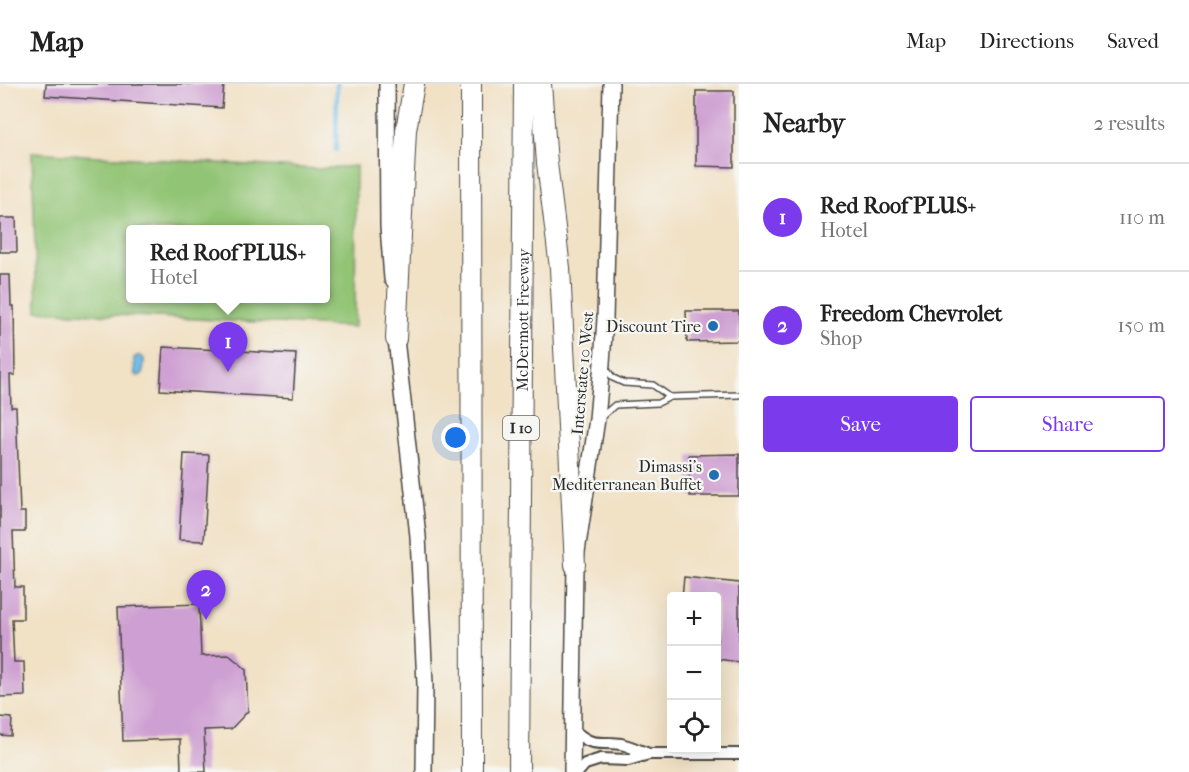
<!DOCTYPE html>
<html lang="en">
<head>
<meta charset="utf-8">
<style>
	:root { --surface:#fff; --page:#f6f6f6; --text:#222; --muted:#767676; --line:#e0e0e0; --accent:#7c3aed }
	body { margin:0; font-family:"IM FELL French Canon",serif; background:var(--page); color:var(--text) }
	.controls { position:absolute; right:18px; bottom:18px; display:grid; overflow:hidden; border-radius:6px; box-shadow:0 6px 24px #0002 }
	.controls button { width:54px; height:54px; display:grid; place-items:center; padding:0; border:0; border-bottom:2px solid var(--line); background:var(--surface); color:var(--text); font:30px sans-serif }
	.you { position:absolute; left:456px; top:354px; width:21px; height:21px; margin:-15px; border:4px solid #fff; border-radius:50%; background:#1a73e8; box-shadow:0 0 0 9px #1a73e833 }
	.badge { display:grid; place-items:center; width:39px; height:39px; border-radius:50%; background:var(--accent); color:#fff; font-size:20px; font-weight:700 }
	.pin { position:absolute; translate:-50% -50px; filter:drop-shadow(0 2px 3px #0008) }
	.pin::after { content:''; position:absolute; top:32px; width:21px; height:18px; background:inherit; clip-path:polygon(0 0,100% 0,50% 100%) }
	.popup { position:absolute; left:126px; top:141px; width:204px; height:78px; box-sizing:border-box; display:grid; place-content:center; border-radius:6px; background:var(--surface); filter:drop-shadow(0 2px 4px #0005); font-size:20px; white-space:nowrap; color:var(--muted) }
	.popup b { font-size:22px; color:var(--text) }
	.popup::after { content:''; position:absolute; left:50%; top:100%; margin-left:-12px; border:12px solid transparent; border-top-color:var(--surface) }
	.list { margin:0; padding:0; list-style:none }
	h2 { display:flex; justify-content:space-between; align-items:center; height:78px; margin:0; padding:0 24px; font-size:26px }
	h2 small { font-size:20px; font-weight:400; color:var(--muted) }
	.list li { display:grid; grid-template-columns:39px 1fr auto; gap:18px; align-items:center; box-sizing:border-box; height:108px; padding:0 24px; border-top:2px solid var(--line) }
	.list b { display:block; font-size:22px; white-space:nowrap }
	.list p { margin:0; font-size:20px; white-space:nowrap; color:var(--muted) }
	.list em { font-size:20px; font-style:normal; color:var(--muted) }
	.actions { display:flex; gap:12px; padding:18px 24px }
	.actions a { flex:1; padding:14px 0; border:2px solid var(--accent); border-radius:6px; text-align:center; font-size:21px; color:var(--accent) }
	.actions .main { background:var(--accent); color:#fff }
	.icon { flex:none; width:33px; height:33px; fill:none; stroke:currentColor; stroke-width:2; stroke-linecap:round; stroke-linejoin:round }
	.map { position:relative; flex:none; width:739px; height:688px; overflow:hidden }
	header { display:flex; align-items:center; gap:36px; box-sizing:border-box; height:84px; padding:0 30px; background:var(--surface); border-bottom:2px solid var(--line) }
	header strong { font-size:28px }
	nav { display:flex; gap:33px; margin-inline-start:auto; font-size:21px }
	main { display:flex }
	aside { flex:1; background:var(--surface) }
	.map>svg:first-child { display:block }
	.green { fill:#92c474; stroke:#5e7850; stroke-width:1.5; fill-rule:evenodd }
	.water { fill:#71bfeb; stroke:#4e758b; stroke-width:1.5 }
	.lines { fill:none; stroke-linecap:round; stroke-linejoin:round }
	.stream { stroke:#71bfeb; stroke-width:4.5 }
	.building { fill:#ce9fd2 }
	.lane-casing { stroke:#494642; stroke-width:8 }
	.street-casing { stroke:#494642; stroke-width:14 }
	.secondary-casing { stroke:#494642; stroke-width:18 }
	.highway-casing { stroke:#494642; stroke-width:22 }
	.lane { stroke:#fff; stroke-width:5 }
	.street { stroke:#fff; stroke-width:10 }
	.secondary { stroke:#fff; stroke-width:15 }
	.highway { stroke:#fff; stroke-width:20 }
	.poi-dot { fill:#1f6fb2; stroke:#f6f6f2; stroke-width:2 }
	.labels { text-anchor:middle; stroke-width:4.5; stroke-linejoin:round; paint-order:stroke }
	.shield { fill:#f6f6f2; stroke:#686867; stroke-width:1.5 }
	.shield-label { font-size:15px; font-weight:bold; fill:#2b2b2b }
	.street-label { font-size:16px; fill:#2b2b2b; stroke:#f6f6f2 }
	.poi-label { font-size:16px; fill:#2b2b2b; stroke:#f6f6f2; text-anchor:end }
</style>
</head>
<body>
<header>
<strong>Map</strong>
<nav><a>Map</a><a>Directions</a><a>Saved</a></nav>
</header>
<main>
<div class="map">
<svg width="739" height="688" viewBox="0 0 739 688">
	<rect width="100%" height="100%" fill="#f6f6f2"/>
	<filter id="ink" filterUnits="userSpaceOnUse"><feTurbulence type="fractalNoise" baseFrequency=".0167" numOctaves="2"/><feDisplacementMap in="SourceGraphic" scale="12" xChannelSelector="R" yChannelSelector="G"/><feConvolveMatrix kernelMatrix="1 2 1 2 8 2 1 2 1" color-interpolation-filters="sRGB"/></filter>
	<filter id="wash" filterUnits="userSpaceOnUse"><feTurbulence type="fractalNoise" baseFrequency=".008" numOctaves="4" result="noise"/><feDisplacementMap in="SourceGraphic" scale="24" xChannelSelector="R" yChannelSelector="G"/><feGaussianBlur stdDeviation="1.35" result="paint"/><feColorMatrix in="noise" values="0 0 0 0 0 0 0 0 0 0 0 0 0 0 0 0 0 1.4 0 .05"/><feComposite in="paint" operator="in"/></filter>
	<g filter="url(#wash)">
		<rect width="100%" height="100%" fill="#f1e1c5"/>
		<!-- green -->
		<path class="green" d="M 32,68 L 317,85 L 356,82 L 355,243 L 37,227 ZM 130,146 L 326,146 L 326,214 L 130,214 Z"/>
		<!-- water -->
		<polygon class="water" points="137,272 141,272 144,275 143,289 139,292 135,291 134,274"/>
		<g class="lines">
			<!-- stream -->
			<polyline class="stream" points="336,66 337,0"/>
		</g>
		<g id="blocks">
			<!-- building -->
			<g class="building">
				<polygon points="46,0 224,0 222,24 45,12"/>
				<polygon points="696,7 734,7 734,83 696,82"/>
				<polygon points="0,134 16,134 17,168 0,168"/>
				<polygon points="0,191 10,191 11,222 14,222 15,291 10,291 11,323 16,323 20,428 25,428 25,448 13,448 15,503 23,503 23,535 12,535 14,578 24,578 25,612 0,613"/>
				<polygon points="686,227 739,227 739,257 687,258"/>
				<polygon points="163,263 296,270 293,314 160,306"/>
				<polygon points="184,370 209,371 204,457 179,456"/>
				<polygon points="739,370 739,412 690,412 689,371"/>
				<polygon points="684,493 739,499 739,578 717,575 717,513 682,513"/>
				<polygon points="199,520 201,572 229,571 246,585 248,627 231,645 204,646 206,688 181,688 180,655 123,657 118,523"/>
				<polygon points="0,633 12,634 11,652 0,651"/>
			</g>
		</g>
	</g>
	<g filter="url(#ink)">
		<use href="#blocks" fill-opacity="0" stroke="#494642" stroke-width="1.5"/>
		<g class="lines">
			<!-- lane casing -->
			<g class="lane-casing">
				<g id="lane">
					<polyline points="604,282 613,294 624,299 653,301 670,313"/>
					<polyline points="600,334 615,321 658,319 670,313 739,311"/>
				</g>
			</g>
			<!-- street casing -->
			<g class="street-casing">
				<g id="street">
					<path d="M 572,645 C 593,664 596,657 621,660 C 630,662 640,667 649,670"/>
					<polyline points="578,688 585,680 601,675 628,676 649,670 739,670"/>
				</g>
			</g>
			<!-- secondary casing -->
			<g class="secondary-casing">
				<g id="secondary">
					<polyline points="387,0 388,142 392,195"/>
					<polyline points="395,246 418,452 425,600 424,688"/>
					<polyline points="572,688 575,481 597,335 602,279 605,235 611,0"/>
				</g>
			</g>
			<!-- highway casing -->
			<g class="highway-casing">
				<g id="highway">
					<polyline points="471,0 472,688"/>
					<polyline points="541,0 547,79 560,184 575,481"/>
					<polyline points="396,255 406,46 414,0"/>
					<path id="s1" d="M 519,688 L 524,0"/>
				</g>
			</g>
			<!-- lane -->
			<use href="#lane" class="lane"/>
			<!-- street -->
			<use href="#street" class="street"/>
			<!-- secondary -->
			<use href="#secondary" class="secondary"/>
			<!-- highway -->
			<use href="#highway" class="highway"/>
		</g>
	</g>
	<!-- markers -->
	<g class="poi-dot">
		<circle cx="713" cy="242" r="6"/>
		<circle cx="714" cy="391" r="6"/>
	</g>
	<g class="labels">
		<!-- shield labels -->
		<rect class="shield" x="503" y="332" width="36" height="24" rx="4.5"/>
		<g class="shield-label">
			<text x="521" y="349">I 10</text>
		</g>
		<!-- street labels -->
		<g class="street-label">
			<text dy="6" stroke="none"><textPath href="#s1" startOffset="452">McDermott Freeway</textPath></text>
			<text transform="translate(582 289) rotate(-85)" y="6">Interstate 10 West</text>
		</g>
		<!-- poi labels -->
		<g class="poi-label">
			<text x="701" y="248">Discount Tire</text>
			<text x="702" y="388">Dimassi's<tspan x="702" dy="18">Mediterranean Buffet</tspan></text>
		</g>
	</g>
</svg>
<div class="controls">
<button>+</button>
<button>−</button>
<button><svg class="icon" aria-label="locate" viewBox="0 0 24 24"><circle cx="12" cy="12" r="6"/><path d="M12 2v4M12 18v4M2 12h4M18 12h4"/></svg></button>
</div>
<div class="you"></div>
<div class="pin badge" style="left:228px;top:288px">1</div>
<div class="popup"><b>Red Roof PLUS+</b>Hotel</div>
<div class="pin badge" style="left:206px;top:536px">2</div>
</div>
<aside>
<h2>Nearby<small>2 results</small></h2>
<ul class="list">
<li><span class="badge">1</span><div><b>Red Roof PLUS+</b><p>Hotel</p></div><em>110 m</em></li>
<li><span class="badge">2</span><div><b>Freedom Chevrolet</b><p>Shop</p></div><em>150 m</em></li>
</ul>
<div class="actions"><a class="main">Save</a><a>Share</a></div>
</aside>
</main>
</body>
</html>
